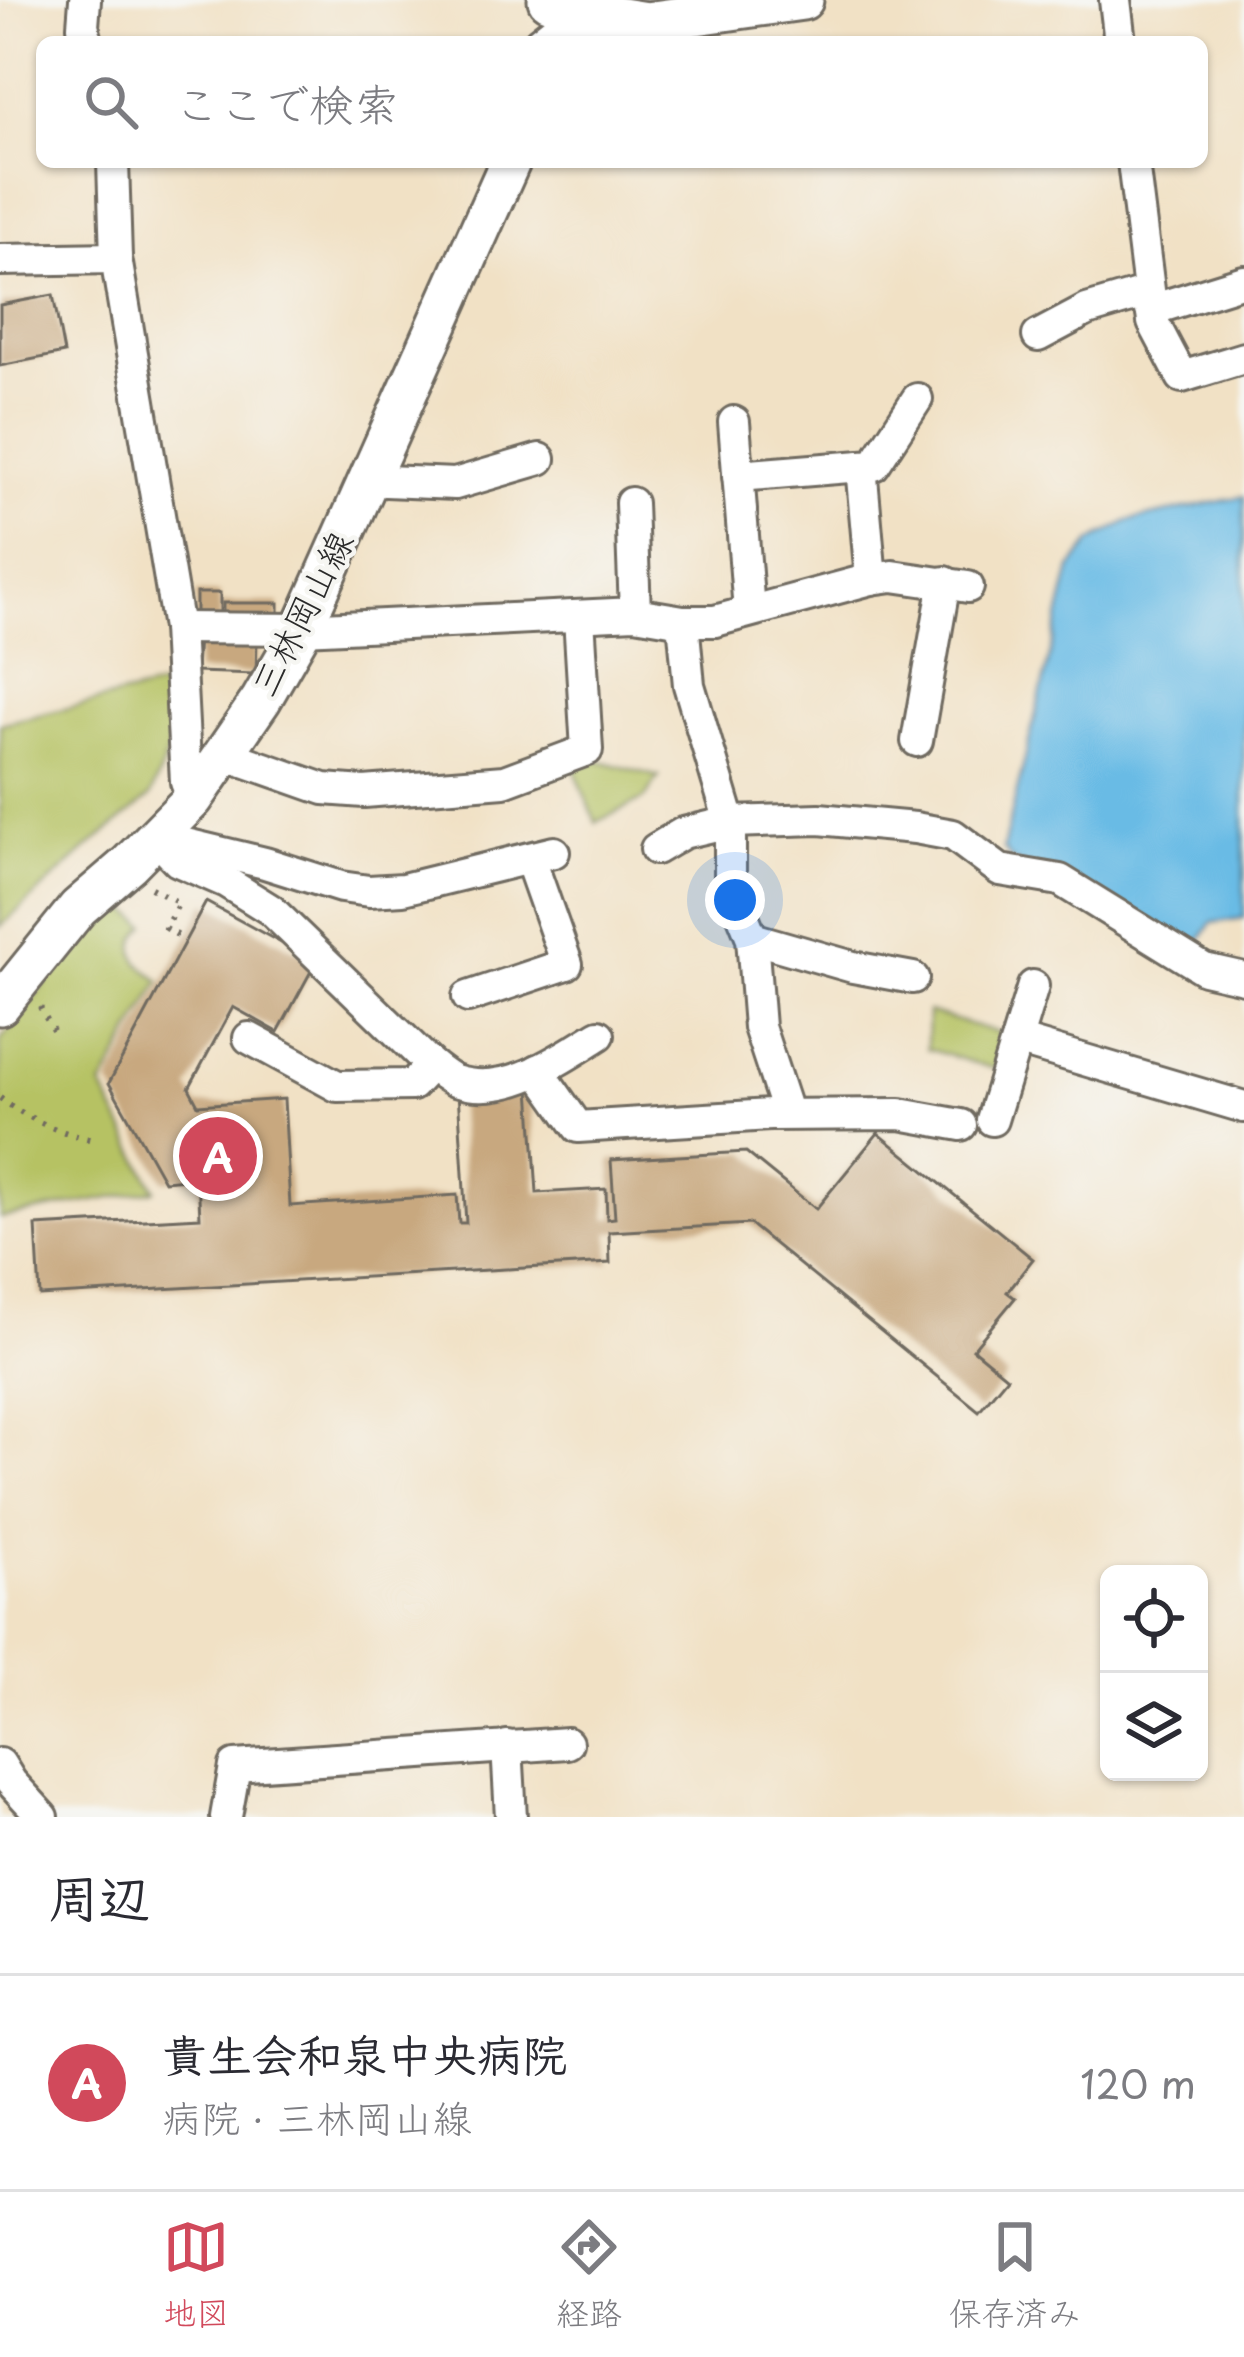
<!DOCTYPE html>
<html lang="ja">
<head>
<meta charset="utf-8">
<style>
	:root { --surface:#fff; --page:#f2f2f3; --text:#2b2b33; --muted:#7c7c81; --line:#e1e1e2; --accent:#d1495b }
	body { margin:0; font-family:"Playpen Sans","Klee One",sans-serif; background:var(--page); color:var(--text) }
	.controls { position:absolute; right:36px; bottom:36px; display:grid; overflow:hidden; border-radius:18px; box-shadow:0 3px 9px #0004 }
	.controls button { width:108px; height:108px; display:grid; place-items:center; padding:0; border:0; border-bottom:3px solid var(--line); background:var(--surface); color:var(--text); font:60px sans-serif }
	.you { position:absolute; left:735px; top:900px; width:42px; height:42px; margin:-30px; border:9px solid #fff; border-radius:50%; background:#1a73e8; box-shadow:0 0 0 18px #1a73e833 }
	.badge { display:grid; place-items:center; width:78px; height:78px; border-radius:50%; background:var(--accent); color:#fff; font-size:39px; font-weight:700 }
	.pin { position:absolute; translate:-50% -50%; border:6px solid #fff; box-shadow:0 3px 12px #0006 }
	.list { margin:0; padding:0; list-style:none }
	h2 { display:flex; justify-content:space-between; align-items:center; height:156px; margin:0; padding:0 48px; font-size:51px }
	h2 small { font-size:39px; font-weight:400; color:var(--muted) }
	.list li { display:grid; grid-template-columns:78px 1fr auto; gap:36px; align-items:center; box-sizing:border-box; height:216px; padding:0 48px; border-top:3px solid var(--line) }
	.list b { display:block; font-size:45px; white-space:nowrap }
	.list p { margin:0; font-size:39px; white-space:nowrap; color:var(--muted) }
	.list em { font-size:39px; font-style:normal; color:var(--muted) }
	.icon { flex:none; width:66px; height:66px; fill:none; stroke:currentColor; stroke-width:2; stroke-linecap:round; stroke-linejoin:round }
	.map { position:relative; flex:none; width:1244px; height:1817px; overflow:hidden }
	.search { position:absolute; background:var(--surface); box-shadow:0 3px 9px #0004; left:36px; right:36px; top:36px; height:132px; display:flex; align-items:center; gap:30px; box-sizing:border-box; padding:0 42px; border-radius:18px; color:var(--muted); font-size:45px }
	.sheet { height:372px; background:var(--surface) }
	nav { display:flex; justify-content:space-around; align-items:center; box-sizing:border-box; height:168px; border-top:3px solid var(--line); background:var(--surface); font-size:33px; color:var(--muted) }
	nav a { display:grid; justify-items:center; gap:6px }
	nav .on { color:var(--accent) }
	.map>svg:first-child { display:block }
	.green { fill:#b6c264; stroke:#707648; stroke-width:3 }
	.water { fill:#69bbe5; stroke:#4a7388; stroke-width:3 }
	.building { fill:#c8a87f }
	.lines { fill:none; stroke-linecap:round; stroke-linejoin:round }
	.minor-casing { stroke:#706b61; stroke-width:36 }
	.major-casing { stroke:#706b61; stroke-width:45 }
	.path { stroke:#706b61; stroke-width:6; stroke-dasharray:3 9; stroke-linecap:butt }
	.minor { stroke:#fff; stroke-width:30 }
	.major { stroke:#fff; stroke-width:39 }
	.labels { text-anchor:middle; stroke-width:9; stroke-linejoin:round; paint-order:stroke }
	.street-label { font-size:36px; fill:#2b2b2b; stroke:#f6f6f2 }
</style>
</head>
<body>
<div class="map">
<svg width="1244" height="1817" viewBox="0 0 1244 1817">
	<rect width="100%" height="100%" fill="#f6f6f2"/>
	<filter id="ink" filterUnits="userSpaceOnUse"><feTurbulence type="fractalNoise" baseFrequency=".00833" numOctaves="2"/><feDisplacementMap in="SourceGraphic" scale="24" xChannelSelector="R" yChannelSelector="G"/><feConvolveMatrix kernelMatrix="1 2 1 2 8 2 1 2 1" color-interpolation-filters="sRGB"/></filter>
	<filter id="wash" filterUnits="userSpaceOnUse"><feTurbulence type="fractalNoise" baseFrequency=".004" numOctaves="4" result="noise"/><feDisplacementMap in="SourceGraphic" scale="48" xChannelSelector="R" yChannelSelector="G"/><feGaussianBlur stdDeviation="2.7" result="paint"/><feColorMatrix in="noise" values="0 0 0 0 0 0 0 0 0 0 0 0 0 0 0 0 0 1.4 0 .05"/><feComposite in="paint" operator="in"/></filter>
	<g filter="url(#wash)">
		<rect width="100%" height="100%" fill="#f1e1c5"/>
		<!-- green -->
		<g class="green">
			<polygon points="163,686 171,744 150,797 91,845 0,927 0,724"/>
			<polygon points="597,760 659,777 644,799 596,822 574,768"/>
			<path d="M 118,902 L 146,925 C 123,952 136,962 160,981 L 102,1087 L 155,1190 L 0,1218 L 0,1041 L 79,940 Z"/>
			<polygon points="928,1012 1006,1035 995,1069 927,1049"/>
		</g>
		<!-- water -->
		<polygon class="water" points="1244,496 1244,918 1212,923 1194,948 1012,860 1003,849 1071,569 1091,542 1128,521"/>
		<g id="blocks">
			<!-- building -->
			<g class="building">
				<polygon points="53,295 64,353 0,366 0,305"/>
				<rect x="196" y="593" width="24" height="30"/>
				<rect x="223" y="603" width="56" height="22"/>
				<polygon points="198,634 257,637 256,674 196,672"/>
				<polygon points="206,902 316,962 278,1032 233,1007 189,1088 198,1105 284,1099 290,1206 457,1195 459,1223 466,1223 458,1092 530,1088 537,1193 606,1189 607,1219 615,1218 611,1160 746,1152 816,1209 878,1133 1033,1259 1007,1292 1015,1298 973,1349 1007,1377 979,1411 750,1224 609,1232 610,1263 40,1296 36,1226 200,1217 198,1178 164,1181 109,1083"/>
			</g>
		</g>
	</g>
	<g filter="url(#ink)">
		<use href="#blocks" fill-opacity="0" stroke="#706b61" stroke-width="3"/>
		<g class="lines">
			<!-- minor casing -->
			<g class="minor-casing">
				<g id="minor">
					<polyline points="85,0 83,26 87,42"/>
					<polyline points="1115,0 1120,42"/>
					<polyline points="539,42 578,11 577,0"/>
					<polyline points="113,162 116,258 178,628 186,782 193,799"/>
					<polyline points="1133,162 1153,322 1182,377 1244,358"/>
					<polyline points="0,260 116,258"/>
					<polyline points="1151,310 1244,281"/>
					<polyline points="1038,336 1087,310 1148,292"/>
					<polyline points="734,422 749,611"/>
					<polyline points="861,466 871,579"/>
					<polyline points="369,476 386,481 455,484 540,459"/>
					<polyline points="738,476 874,465 917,399"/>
					<polyline points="631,503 635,613"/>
					<polyline points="683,621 689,685 730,822 730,884 752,938 759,1027 784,1103"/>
					<polyline points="178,628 302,629 635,613 683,621 715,621 871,579 893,576 968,587"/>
					<polyline points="917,741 945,582"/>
					<polyline points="224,754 324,789 364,792 504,781 587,750 579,617"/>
					<path d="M 155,837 L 178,861 L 226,882 L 271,910 L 431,1065 C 438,1070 447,1078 455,1081 C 507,1098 558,1060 599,1035"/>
					<polyline points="161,838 265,863 341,887 369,891 403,889 554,852"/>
					<polyline points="656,849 683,833 730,822 819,819 915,828 953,835 1000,870 1060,880 1204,969 1244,978"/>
					<polyline points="752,938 853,967 913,978"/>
					<polyline points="468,997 567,964 530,859"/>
					<polyline points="249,1038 337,1086 412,1085 431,1065"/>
					<polyline points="1017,1040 1244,1107"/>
					<polyline points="538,1070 578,1127 770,1115 900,1114 961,1125"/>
					<polyline points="992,1120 1033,986"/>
					<polyline points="507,1746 511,1817"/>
					<polyline points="0,1764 11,1782 43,1817"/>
					<polyline points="226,1817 235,1766 567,1743"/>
				</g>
			</g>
			<!-- major casing -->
			<g class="major-casing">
				<g id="major">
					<polyline points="548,0 578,11 646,22 803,0"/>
					<polyline points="0,1005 78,908 129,864 193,799 261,700 302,629 510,162"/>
				</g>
			</g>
			<!-- path -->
			<g class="path">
				<polyline points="151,888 179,903 165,928 186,940"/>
				<polyline points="40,1007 56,1036"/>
				<path d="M 0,1098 C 28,1119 59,1133 94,1140"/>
			</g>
			<!-- minor -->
			<use href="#minor" class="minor"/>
			<!-- major -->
			<use href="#major" class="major"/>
		</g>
	</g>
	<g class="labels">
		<!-- street labels -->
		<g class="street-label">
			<text transform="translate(302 614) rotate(-63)" y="13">三林岡山線</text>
		</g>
	</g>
</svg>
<div class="controls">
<button><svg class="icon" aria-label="locate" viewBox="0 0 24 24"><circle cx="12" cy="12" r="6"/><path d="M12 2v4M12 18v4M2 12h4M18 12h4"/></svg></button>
<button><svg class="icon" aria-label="layers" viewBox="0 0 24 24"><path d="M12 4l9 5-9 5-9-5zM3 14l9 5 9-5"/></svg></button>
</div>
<div class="you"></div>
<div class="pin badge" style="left:218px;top:1156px">A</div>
<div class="search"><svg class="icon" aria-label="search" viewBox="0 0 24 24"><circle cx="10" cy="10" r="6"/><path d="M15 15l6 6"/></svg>ここで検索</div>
</div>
<section class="sheet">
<h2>周辺<small></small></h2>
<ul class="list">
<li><span class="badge">A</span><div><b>貴生会和泉中央病院</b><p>病院 · 三林岡山線</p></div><em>120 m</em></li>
</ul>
</section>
<nav>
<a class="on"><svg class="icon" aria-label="map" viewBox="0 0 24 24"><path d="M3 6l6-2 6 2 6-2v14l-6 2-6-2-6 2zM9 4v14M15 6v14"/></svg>地図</a>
<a><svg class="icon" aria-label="directions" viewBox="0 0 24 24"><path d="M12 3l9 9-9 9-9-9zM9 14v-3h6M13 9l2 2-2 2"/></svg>経路</a>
<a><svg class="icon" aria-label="saved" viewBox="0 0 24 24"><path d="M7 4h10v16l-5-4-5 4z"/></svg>保存済み</a>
</nav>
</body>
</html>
